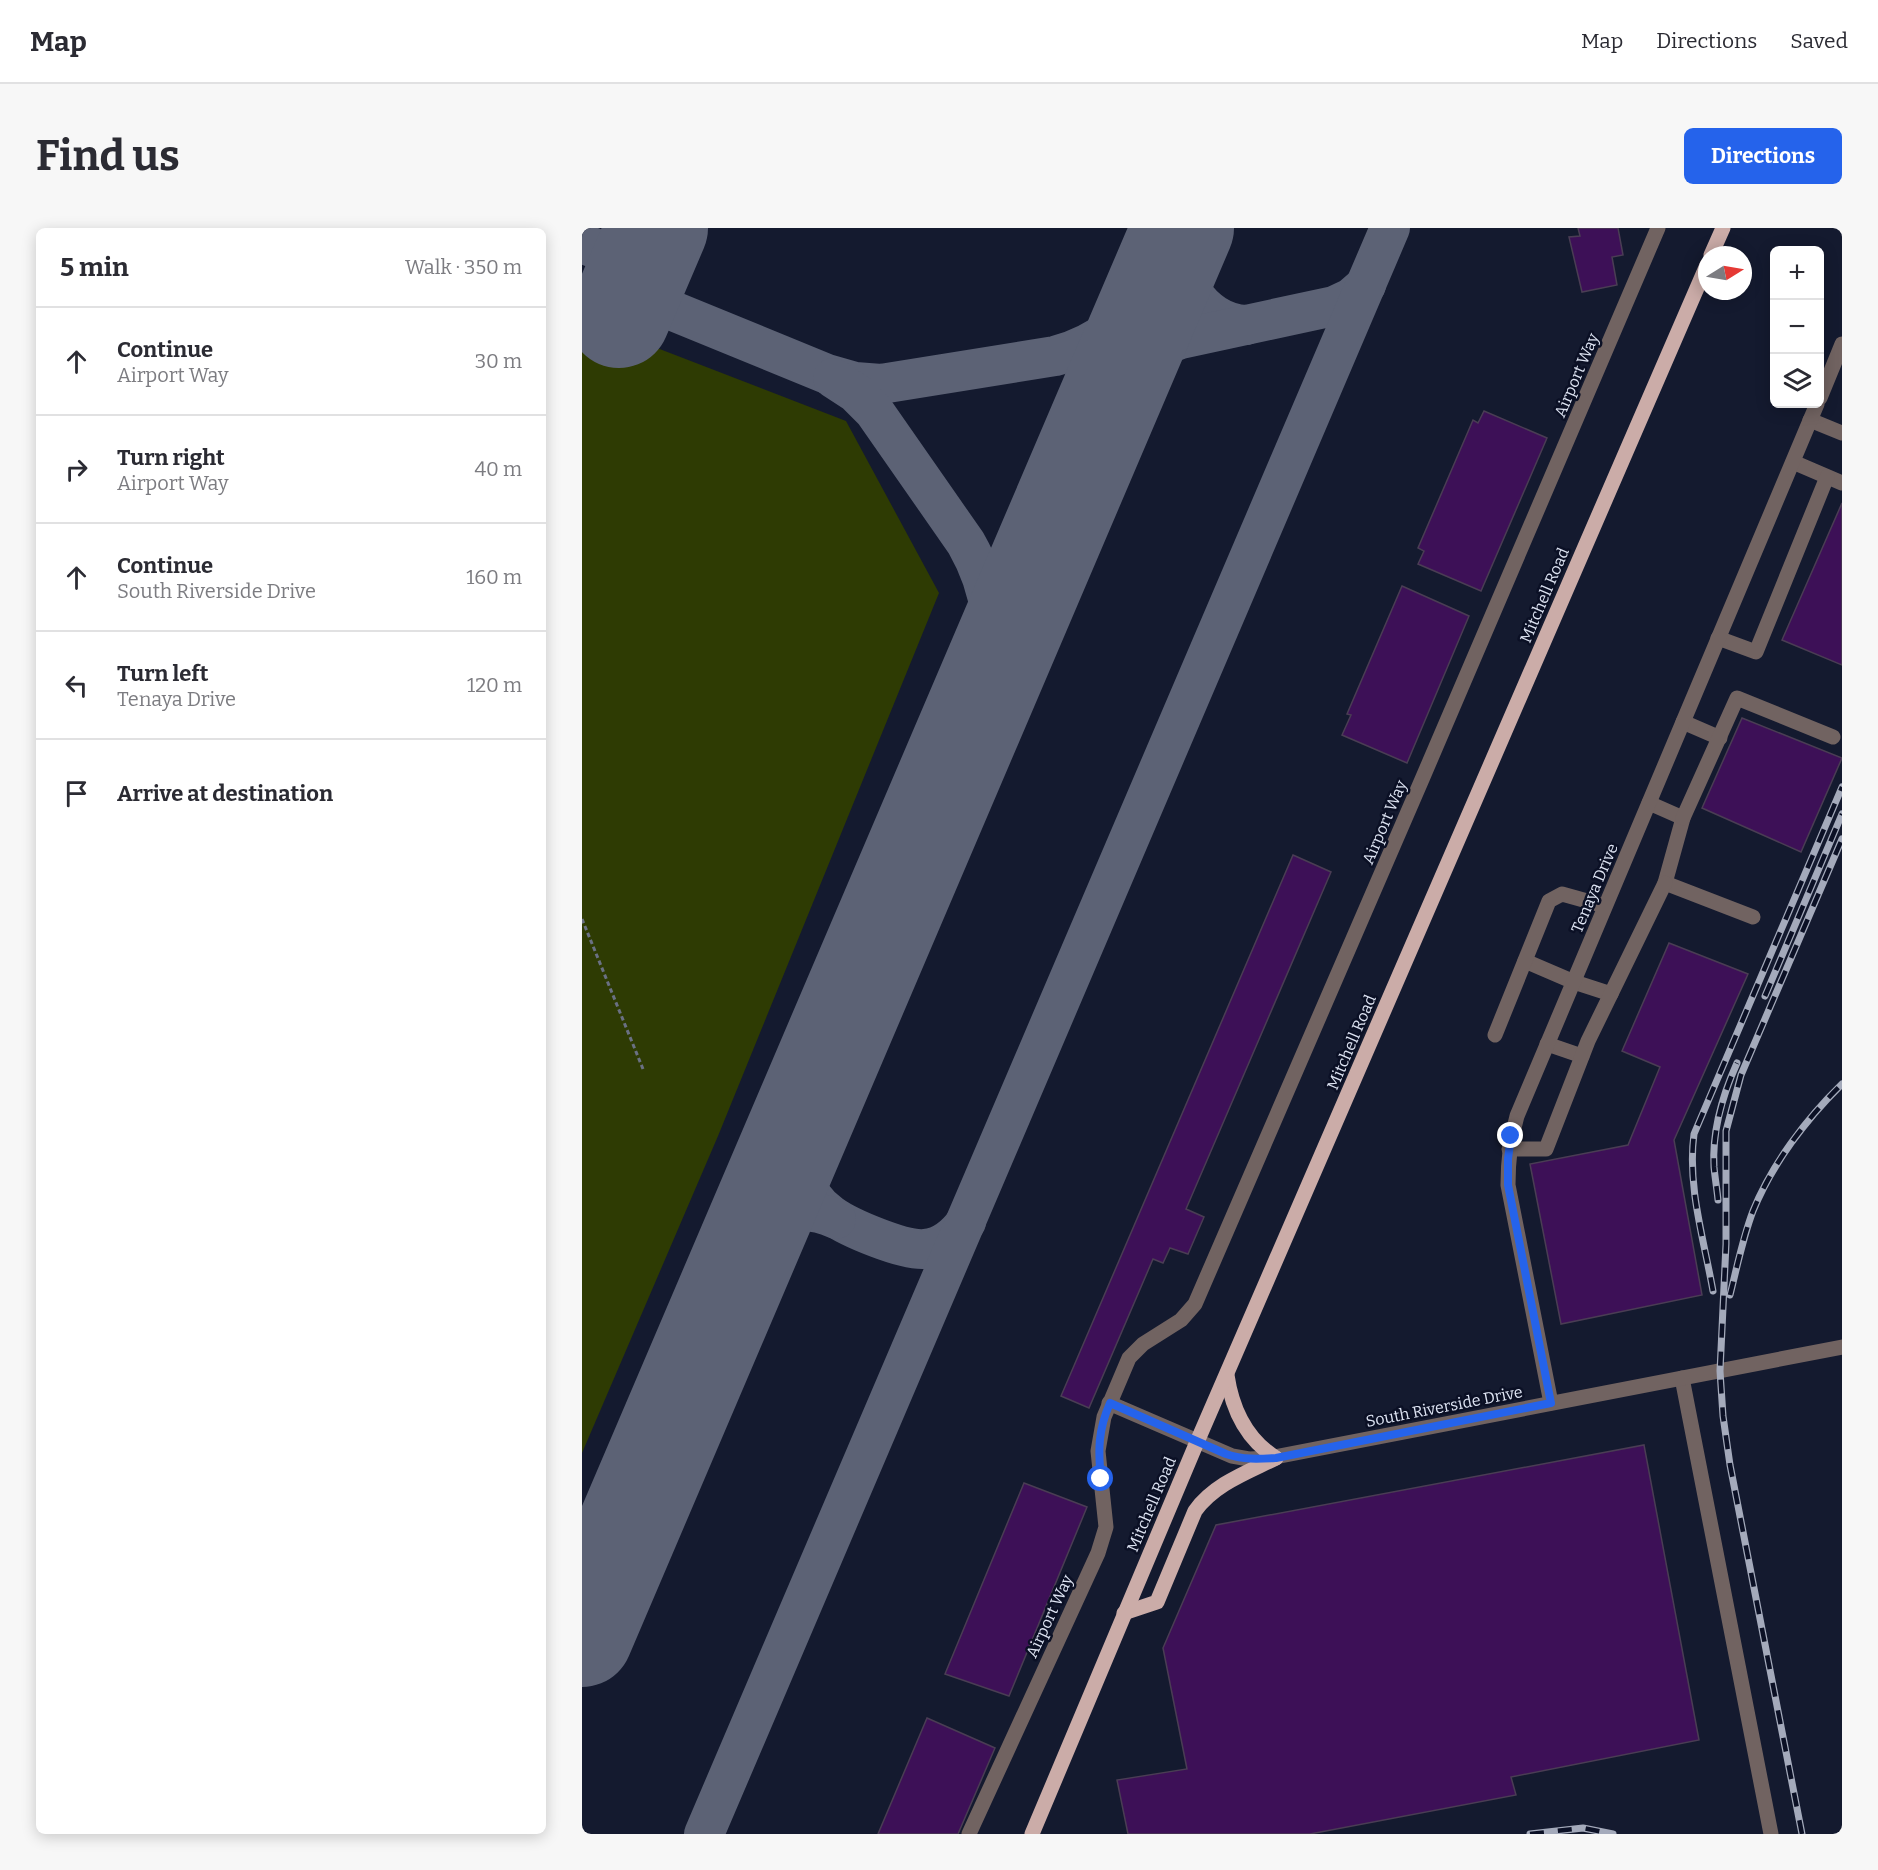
<!DOCTYPE html>
<html lang="en">
<head>
<meta charset="utf-8">
<style>
	:root { --surface:#fff; --page:#f7f7f7; --text:#2b2b33; --muted:#7c7c81; --line:#e1e1e2; --accent:#2563eb }
	body { margin:0; font-family:Bitter,serif; background:var(--page); color:var(--text) }
	.controls { position:absolute; right:18px; top:18px; display:grid; overflow:hidden; border-radius:9px; box-shadow:0 3px 15px #0003 }
	.controls button { width:54px; height:54px; display:grid; place-items:center; padding:0; border:0; border-bottom:2px solid var(--line); background:var(--surface); color:var(--text); font:30px sans-serif }
	.compass { position:absolute; left:1116px; top:18px; width:54px; height:54px; border-radius:50%; background:var(--surface); box-shadow:0 3px 15px #0003; rotate:79deg }
	.stop { position:absolute; width:18px; height:18px; margin:-14px; border:4px solid #2563eb; border-radius:50%; background:#fff }
	.stop.end { background:#2563eb; border-color:#fff; box-shadow:0 2px 6px #0008 }
	.list { margin:0; padding:0; list-style:none }
	h2 { display:flex; justify-content:space-between; align-items:center; height:78px; margin:0; padding:0 24px; font-size:26px }
	h2 small { font-size:20px; font-weight:400; color:var(--muted) }
	.list li { display:grid; grid-template-columns:39px 1fr auto; gap:18px; align-items:center; box-sizing:border-box; height:108px; padding:0 24px; border-top:2px solid var(--line) }
	.list b { display:block; font-size:22px; white-space:nowrap }
	.list p { margin:0; font-size:20px; white-space:nowrap; color:var(--muted) }
	.list em { font-size:20px; font-style:normal; color:var(--muted) }
	.icon { flex:none; width:33px; height:33px; fill:none; stroke:currentColor; stroke-width:2; stroke-linecap:round; stroke-linejoin:round }
	.map { position:relative; flex:none; width:1260px; height:1606px; overflow:hidden; border-radius:9px }
	header { display:flex; align-items:center; gap:36px; box-sizing:border-box; height:84px; padding:0 30px; background:var(--surface); border-bottom:2px solid var(--line) }
	header strong { font-size:28px }
	nav { display:flex; gap:33px; margin-inline-start:auto; font-size:21px }
	.intro { display:flex; align-items:center; justify-content:space-between; box-sizing:border-box; height:144px; padding:0 36px }
	h1 { margin:0; font-size:42px }
	.button { padding:15px 27px; border-radius:9px; background:var(--accent); color:#fff; font-size:21px; font-weight:700 }
	main { display:flex; gap:36px; padding:0 36px }
	aside { flex:1; background:var(--surface); border-radius:9px; box-shadow:0 3px 15px #0003 }
	.map>svg:first-child { display:block }
	.green { fill:#2e3b03 }
	.lines { fill:none; stroke-linecap:round; stroke-linejoin:round }
	.taxiway { stroke:#5c6275; stroke-width:40 }
	.runway { stroke:#5c6275; stroke-width:102 }
	.building { fill:#3d1057; stroke:#4a3d54; stroke-width:1.5 }
	.path { stroke:#6a7083; stroke-width:3; stroke-dasharray:4.5 3; stroke-linecap:butt }
	.minor { stroke:#716361; stroke-width:15 }
	.major { stroke:#cbaca8; stroke-width:15 }
	.rail-casing { stroke:#a4aabb; stroke-width:7 }
	.rail { stroke:#0b1025; stroke-width:4.5; stroke-dasharray:14; stroke-linecap:butt }
	.route { stroke:#2563eb; stroke-width:8 }
	.labels { text-anchor:middle; stroke-width:5; stroke-linejoin:round; paint-order:stroke }
	.street-label { font-size:16px; fill:#dee4f3; stroke:#0b1025 }
</style>
</head>
<body>
<header>
<strong>Map</strong>
<nav><a>Map</a><a>Directions</a><a>Saved</a></nav>
</header>
<div class="intro"><h1>Find us</h1><a class="button">Directions</a></div>
<main>
<aside>
<h2>5 min<small>Walk · 350 m</small></h2>
<ul class="list">
<li><svg class="icon" aria-label="ahead" viewBox="0 0 24 24"><path d="M12 20V5M6 11l6-6 6 6"/></svg><div><b>Continue</b><p>Airport Way</p></div><em>30 m</em></li>
<li><svg class="icon" aria-label="right" viewBox="0 0 24 24"><path d="M7 20v-9h11M14 6l5 5-5 5"/></svg><div><b>Turn right</b><p>Airport Way</p></div><em>40 m</em></li>
<li><svg class="icon" aria-label="ahead" viewBox="0 0 24 24"><path d="M12 20V5M6 11l6-6 6 6"/></svg><div><b>Continue</b><p>South Riverside Drive</p></div><em>160 m</em></li>
<li><svg class="icon" aria-label="left" viewBox="0 0 24 24"><path d="M17 20v-9H6M10 6l-5 5 5 5"/></svg><div><b>Turn left</b><p>Tenaya Drive</p></div><em>120 m</em></li>
<li><svg class="icon" aria-label="arrive" viewBox="0 0 24 24"><path d="M6 21V4h12l-3 4 3 4H6"/></svg><div><b>Arrive at destination</b></div></li>
</ul>
</aside>
<div class="map">
<svg width="1260" height="1606" viewBox="0 0 1260 1606">
	<rect width="100%" height="100%" fill="#141a2f"/>
	<!-- green -->
	<polygon class="green" points="0,89 18,98 264,193 357,365 136,908 0,1225"/>
	<g class="lines">
		<!-- taxiway -->
		<g class="taxiway">
			<path d="M 601,0 C 586,43 619,95 664,97"/>
			<polyline points="0,15 58,39"/>
			<path d="M 47,65 L 245,146 L 273,154 L 299,156 L 473,128 C 520,116 555,85 582,45"/>
			<path d="M 251,150 L 274,165 L 292,183 L 384,315 C 412,364 415,408 403,462"/>
			<path d="M 526,176 C 544,142 561,123 599,111 L 752,78 L 769,70 L 784,57"/>
			<path d="M 218,897 C 213,921 215,947 230,968 C 235,975 242,982 249,987 C 267,1000 322,1023 343,1021 C 361,1019 374,1008 384,994"/>
			<path d="M 167,1016 C 187,982 220,976 254,991"/>
			<polyline points="122,1606 808,0"/>
		</g>
		<!-- runway -->
		<g class="runway">
			<polyline points="37,89 75,0"/>
			<polyline points="0,1408 601,0"/>
		</g>
	</g>
	<!-- building -->
	<g class="building">
		<polygon points="996,0 1036,0 1041,27 1030,29 1035,57 1000,64 987,9 998,8"/>
		<polygon points="902,183 965,210 899,363 836,336 842,323 836,320 891,192 896,195"/>
		<polygon points="1260,275 1260,437 1200,412"/>
		<polygon points="820,358 887,388 825,535 760,507 769,487 765,486"/>
		<polygon points="1160,490 1260,530 1219,624 1120,580"/>
		<polygon points="711,627 749,644 604,981 622,989 606,1026 588,1020 581,1035 571,1031 507,1180 479,1168"/>
		<polygon points="1087,715 1166,746 1092,912 1120,1067 979,1096 948,936 1046,917 1078,839 1040,823"/>
		<polygon points="1062,1217 1117,1512 929,1549 934,1567 728,1606 546,1606 535,1552 605,1541 581,1420 634,1297"/>
		<polygon points="442,1255 505,1279 427,1468 363,1446"/>
		<polygon points="345,1490 413,1520 376,1606 296,1606"/>
	</g>
	<g class="lines">
		<!-- path -->
		<polyline class="path" points="0,691 61,841"/>
		<!-- minor -->
		<g class="minor">
			<polyline points="1238,170 1260,116"/>
			<polyline points="1228,192 1260,205"/>
			<polyline points="1211,234 1260,255"/>
			<polyline points="1136,410 1174,424 1245,249"/>
			<polyline points="1101,494 1138,510"/>
			<polyline points="1067,575 1101,590 1083,655 1171,689"/>
			<polyline points="1101,590 1155,470 1251,509"/>
			<polyline points="943,733 992,754 1029,766"/>
			<polyline points="913,807 967,673 980,666 1023,678"/>
			<polyline points="965,816 1000,828"/>
			<polyline points="927,921 964,921 1006,813 1083,655"/>
			<polyline points="1100,1150 1189,1606"/>
			<polyline points="527,1175 650,1228 667,1231 688,1230 1260,1119"/>
			<path d="M 969,1175 L 926,957 C 926,933 928,912 935,888 L 1235,176"/>
			<polyline points="387,1606 516,1325 524,1299 516,1223 522,1189 547,1130 561,1116 599,1092 613,1076 841,549 1076,0"/>
		</g>
		<!-- major -->
		<g class="major">
			<polyline points="1129,27 1141,0"/>
			<path d="M 645,1147 C 650,1181 664,1211 694,1230"/>
			<path d="M 542,1385 L 575,1374 L 613,1283 C 632,1256 666,1244 694,1230"/>
			<polyline points="450,1606 615,1214 1125,37"/>
		</g>
		<!-- rail casing -->
		<g class="rail-casing">
			<g id="rail">
				<polyline points="1183,768 1260,586"/>
				<path d="M 1136,972 C 1135,961 1133,950 1132,939 C 1130,904 1141,866 1155,835"/>
				<path d="M 1131,1063 C 1122,1012 1105,958 1112,906 L 1260,559"/>
				<path d="M 1148,1067 C 1155,1039 1161,1009 1171,983 C 1190,936 1224,891 1260,856"/>
				<polyline points="948,1606 1001,1600 1031,1606"/>
				<polyline points="1220,1606 1148,1237 1141,1188 1138,1143 1144,1016 1144,903 1159,847 1260,611"/>
			</g>
		</g>
		<!-- rail -->
		<use href="#rail" class="rail"/>
	</g>
	<g class="lines">
		<!-- route -->
		<path class="route" d="M 519,1251 C 516,1223 516,1202 528,1175 L 644,1226 C 661,1232 677,1231 694,1230 L 969,1175 L 926,957 L 926,931 L 929,908"/>
	</g>
	<g class="labels">
		<!-- street labels -->
		<g class="street-label">
			<text transform="translate(994 147) rotate(-67)" y="6">Airport Way</text>
			<text transform="translate(962 367) rotate(-67)" y="6">Mitchell Road</text>
			<text transform="translate(802 594) rotate(-67)" y="6">Airport Way</text>
			<text transform="translate(1012 660) rotate(-67)" y="6">Tenaya Drive</text>
			<text transform="translate(769 814) rotate(-67)" y="6">Mitchell Road</text>
			<text transform="translate(862 1178) rotate(-11)" y="6">South Riverside Drive</text>
			<text transform="translate(569 1276) rotate(-67)" y="6">Mitchell Road</text>
			<text transform="translate(467 1388) rotate(-65)" y="6">Airport Way</text>
		</g>
	</g>
</svg>
<div class="controls">
<button>+</button>
<button>−</button>
<button><svg class="icon" aria-label="layers" viewBox="0 0 24 24"><path d="M12 4l9 5-9 5-9-5zM3 14l9 5 9-5"/></svg></button>
</div>
<svg class="compass" viewBox="-18 -18 36 36"><path d="M0-13l5 13h-10z" fill="#e53935"/><path d="M0 13l5-13h-10z" fill="#7c7c81"/></svg>
<div class="stop" style="left:519px;top:1251px"></div>
<div class="stop end" style="left:929px;top:908px"></div>
</div>
</main>
</body>
</html>
